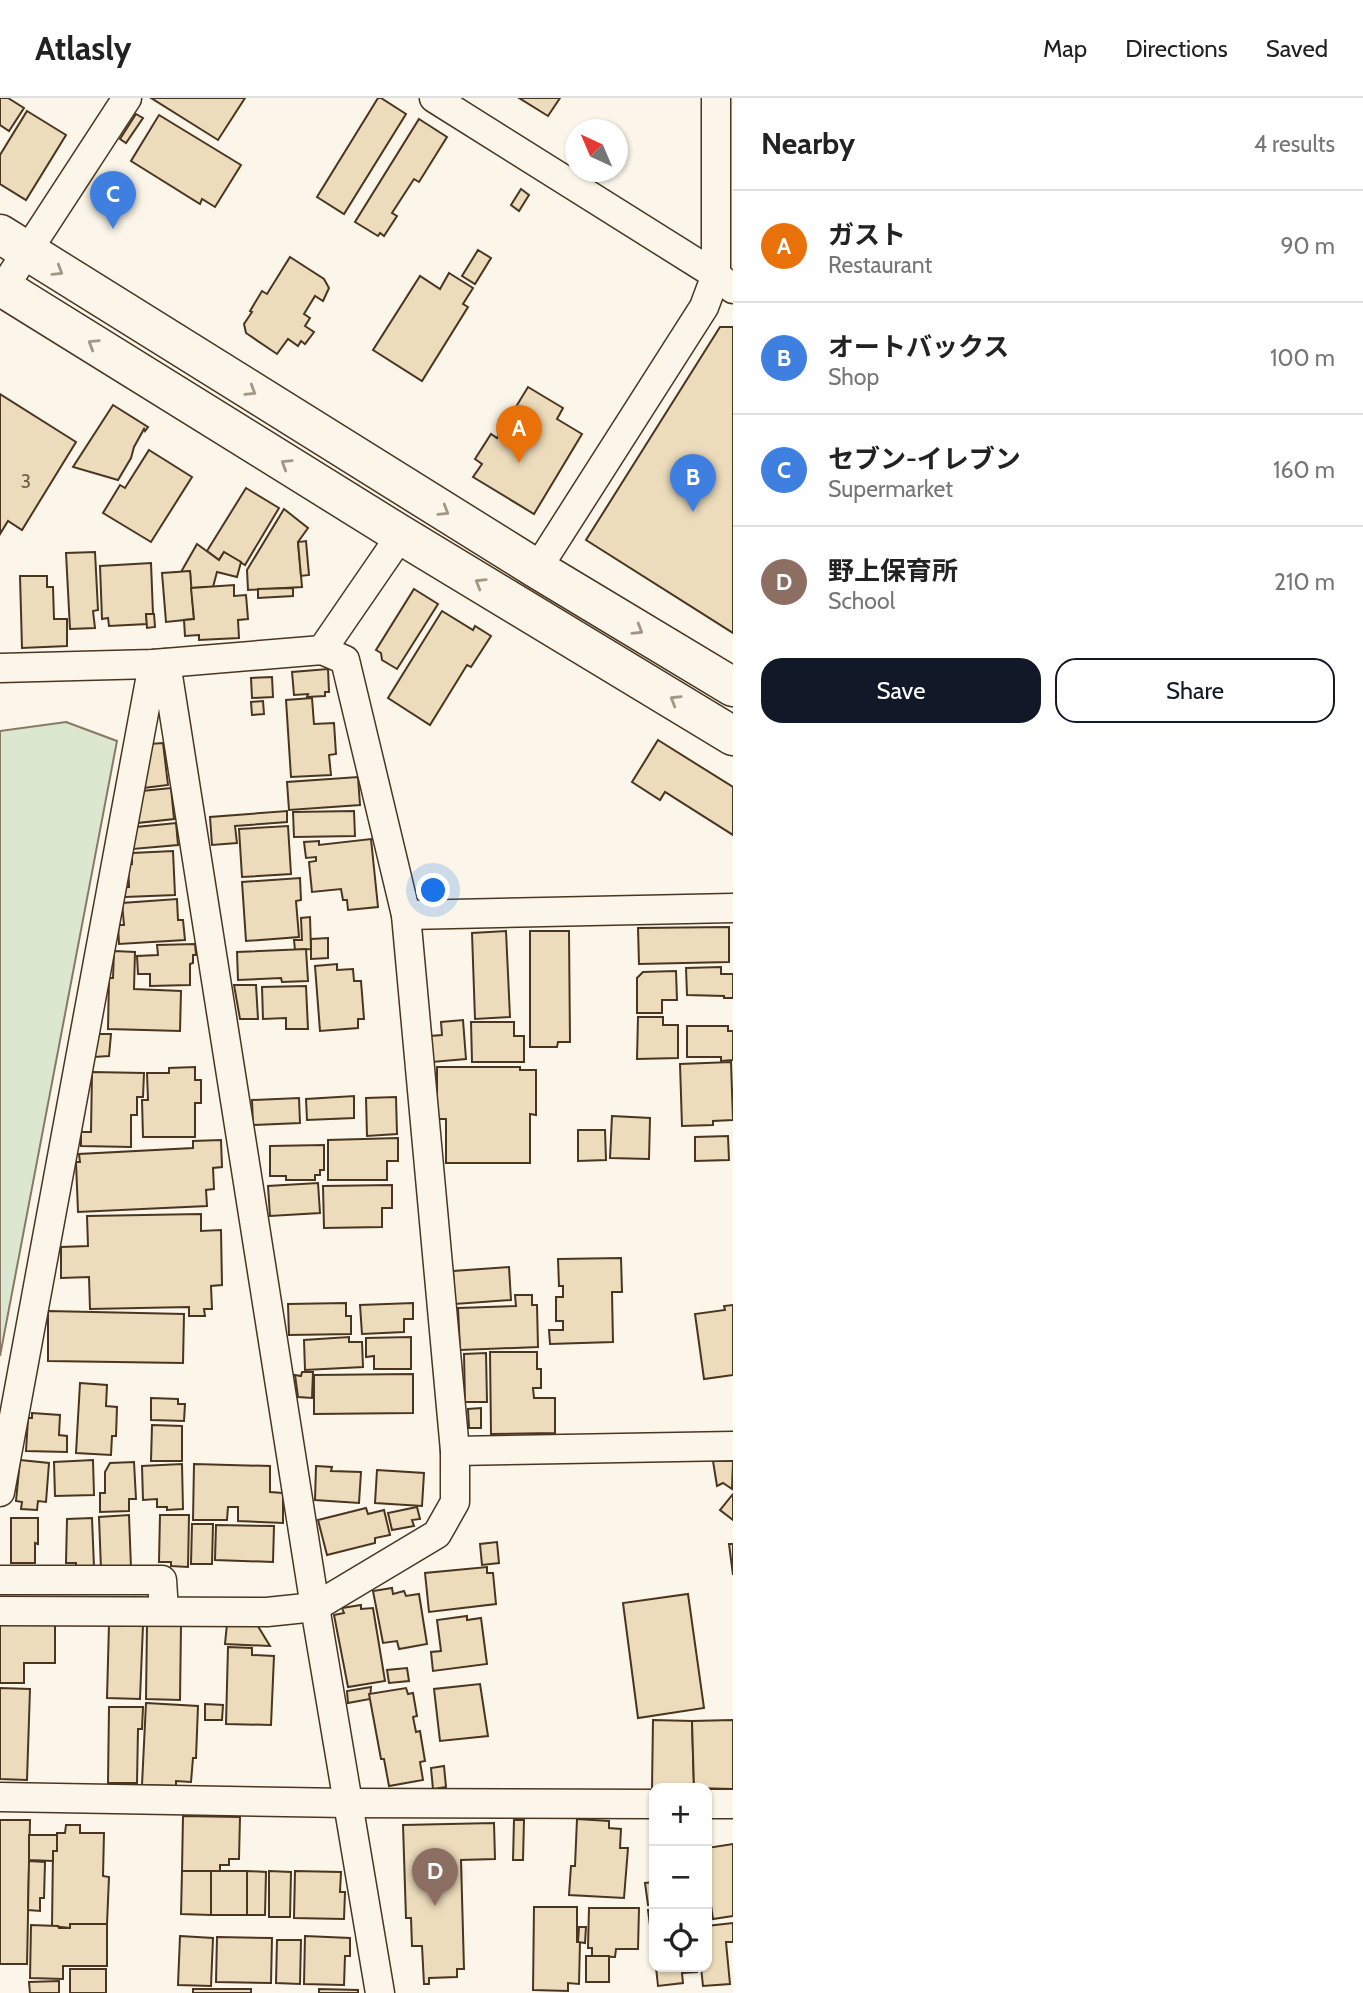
<!DOCTYPE html>
<html lang="en">
<head>
<meta charset="utf-8">
<style>
	:root { --surface:#fff; --page:#f2f2f2; --text:#222; --muted:#767676; --line:#e0e0e0; --accent:#111827 }
	body { margin:0; font-family:Cabin,"Noto Sans JP",sans-serif; background:var(--page); color:var(--text) }
	.controls { position:absolute; right:21px; bottom:21px; display:grid; overflow:hidden; border-radius:14px; box-shadow:0 2px 5px #0004 }
	.controls button { width:63px; height:63px; display:grid; place-items:center; padding:0; border:0; border-bottom:2px solid var(--line); background:var(--surface); color:var(--text); font:35px sans-serif }
	.compass { position:absolute; left:565px; top:21px; width:63px; height:63px; border-radius:50%; background:var(--surface); box-shadow:0 2px 5px #0004; rotate:316deg }
	.you { position:absolute; left:434px; top:793px; width:24px; height:24px; margin:-18px; border:5px solid #fff; border-radius:50%; background:#1a73e8; box-shadow:0 0 0 10px #1a73e833 }
	.badge { display:grid; place-items:center; width:46px; height:46px; border-radius:50%; background:var(--accent); color:#fff; font-size:23px; font-weight:700 }
	.pin { position:absolute; translate:-50% -58px; filter:drop-shadow(0 2px 4px #0008) }
	.pin::after { content:''; position:absolute; top:37px; width:24px; height:21px; background:inherit; clip-path:polygon(0 0,100% 0,50% 100%) }
	.list { margin:0; padding:0; list-style:none }
	h2 { display:flex; justify-content:space-between; align-items:center; height:91px; margin:0; padding:0 28px; font-size:30px }
	h2 small { font-size:23px; font-weight:400; color:var(--muted) }
	.list li { display:grid; grid-template-columns:46px 1fr auto; gap:21px; align-items:center; box-sizing:border-box; height:112px; padding:0 28px; border-top:2px solid var(--line) }
	.list b { display:block; font-size:26px; white-space:nowrap }
	.list p { margin:0; font-size:23px; white-space:nowrap; color:var(--muted) }
	.list em { font-size:23px; font-style:normal; color:var(--muted) }
	.actions { display:flex; gap:14px; padding:21px 28px }
	.actions a { flex:1; padding:16px 0; border:2px solid var(--accent); border-radius:21px; text-align:center; font-size:24px; color:var(--accent) }
	.actions .main { background:var(--accent); color:#fff }
	.icon { flex:none; width:38px; height:38px; fill:none; stroke:currentColor; stroke-width:2; stroke-linecap:round; stroke-linejoin:round }
	.map { position:relative; flex:none; width:733px; height:1895px; overflow:hidden }
	header { display:flex; align-items:center; gap:42px; box-sizing:border-box; height:98px; padding:0 35px; background:var(--surface); border-bottom:2px solid var(--line) }
	header strong { font-size:33px }
	nav { display:flex; gap:38px; margin-inline-start:auto; font-size:24px }
	main { display:flex }
	aside { flex:1; background:var(--surface) }
	.map>svg:first-child { display:block }
	.green { fill:#dce7d0; stroke:#887966; stroke-width:2 }
	.building { fill:#ecdcbc; stroke:#4a3520; stroke-width:2 }
	.lines { fill:none; stroke-linecap:round; stroke-linejoin:round }
	.street-casing { stroke:#4a3520; stroke-width:31 }
	.secondary-casing { stroke:#4a3520; stroke-width:41 }
	.street { stroke:#fbf6e9; stroke-width:28 }
	.secondary { stroke:#fbf6e9; stroke-width:38 }
	.oneway { stroke:#a29684 }
	.labels { text-anchor:middle; stroke-width:5; stroke-linejoin:round; paint-order:stroke }
	.number-label { font-size:19px; fill:#725f47 }
</style>
</head>
<body>
<header>
<strong>Atlasly</strong>
<nav><a>Map</a><a>Directions</a><a>Saved</a></nav>
</header>
<main>
<div class="map">
<svg width="733" height="1895" viewBox="0 0 733 1895">
	<rect width="100%" height="100%" fill="#fbf6e9"/>
	<!-- green -->
	<polygon class="green" points="66,624 117,643 0,1258 0,633"/>
	<!-- building -->
	<g class="building">
		<polygon points="0,0 8,0 24,10 9,33 0,27"/>
		<polygon points="151,0 245,0 218,42"/>
		<polygon points="378,0 381,0 406,16 344,116 317,99"/>
		<polygon points="519,0 560,0 548,18"/>
		<polygon points="27,13 66,37 26,102 0,86 0,57"/>
		<polygon points="136,16 143,20 126,45 120,41"/>
		<polygon points="159,17 241,67 215,109 202,101 200,106 131,63"/>
		<polygon points="419,21 447,39 419,84 414,81 392,115 397,118 384,138 380,135 378,138 355,124"/>
		<polygon points="521,91 529,97 519,113 511,107"/>
		<polygon points="478,152 491,160 475,186 462,178"/>
		<polygon points="290,159 324,181 329,190 323,203 315,198 304,216 310,220 305,228 314,234 305,246 301,243 298,248 288,241 277,256 246,235 244,226 252,214 250,213 262,193 267,196"/>
		<polygon points="449,175 473,190 463,206 468,209 422,283 373,252 420,178 440,191"/>
		<polygon points="720,229 733,229 733,535 586,442"/>
		<polygon points="528,289 563,310 557,321 582,336 534,416 473,379 482,366 475,361 491,336 497,340"/>
		<polygon points="0,296 76,344 22,432 8,423 0,436"/>
		<polygon points="113,307 148,329 145,333 144,331 134,349 131,360 118,382 73,369"/>
		<polygon points="149,352 192,379 151,444 103,415 120,387 125,390"/>
		<polygon points="246,390 279,410 245,467 224,454 219,462 207,453"/>
		<polygon points="284,411 308,430 298,444 302,489 248,492 247,472"/>
		<polygon points="306,443 309,477 301,478 298,444"/>
		<polygon points="197,446 219,462 224,454 241,464 237,479 217,474 213,489 191,490 190,473 181,474"/>
		<polygon points="95,454 98,512 93,513 95,530 70,531 66,455"/>
		<polygon points="151,465 153,516 146,516 147,526 109,528 108,520 102,521 100,468"/>
		<polygon points="190,473 194,521 166,524 162,475"/>
		<polygon points="20,478 47,478 47,489 53,489 54,521 67,521 67,548 22,550"/>
		<polygon points="234,487 234,498 246,497 248,521 238,522 239,540 199,542 199,537 185,538 184,522 194,521 191,490"/>
		<polygon points="293,490 293,498 258,500 258,491"/>
		<polygon points="414,491 438,506 397,571 382,562 381,555 376,552"/>
		<polygon points="442,513 473,532 475,528 491,538 471,569 467,567 430,627 388,600"/>
		<polygon points="146,516 154,516 155,529 147,530"/>
		<polygon points="328,571 329,594 325,594 325,598 307,599 308,596 294,597 292,574"/>
		<polygon points="272,579 273,599 252,600 251,580"/>
		<polygon points="312,600 314,626 334,625 336,656 329,657 331,677 291,679 286,602"/>
		<polygon points="263,603 264,616 252,617 251,604"/>
		<polygon points="658,642 733,689 733,737 665,694 660,702 632,684"/>
		<polygon points="163,645 168,687 143,690 150,646"/>
		<polygon points="358,679 360,707 289,712 287,684"/>
		<polygon points="171,690 174,721 137,725 142,693"/>
		<polygon points="287,713 287,724 235,728 237,745 212,747 210,719"/>
		<polygon points="354,713 355,738 294,739 293,714"/>
		<polygon points="176,725 178,747 133,751 136,729"/>
		<polygon points="288,728 291,776 242,779 239,731"/>
		<polygon points="371,741 378,809 348,812 347,802 343,802 341,791 312,794 309,764 316,763 316,759 306,760 304,744 319,743 319,747"/>
		<polygon points="173,753 175,797 125,799 124,789 129,789 128,766 132,766 132,755"/>
		<polygon points="300,780 301,802 296,803 299,839 246,843 242,784"/>
		<polygon points="177,801 178,822 183,822 185,842 119,846 118,827 124,827 122,805"/>
		<polygon points="310,819 311,851 295,852 294,842 302,842 301,820"/>
		<polygon points="729,829 729,864 639,866 638,830"/>
		<polygon points="506,833 510,919 475,921 472,835"/>
		<polygon points="530,833 569,833 570,944 558,944 557,949 530,949"/>
		<polygon points="328,840 328,860 311,861 311,841"/>
		<polygon points="195,846 196,857 193,857 193,865 190,866 190,887 150,888 150,876 138,876 137,858 158,857 157,847"/>
		<polygon points="306,851 308,883 282,884 281,880 238,882 237,854"/>
		<polygon points="114,853 135,854 134,891 181,893 180,933 108,931 109,880 113,880"/>
		<polygon points="337,866 337,872 353,871 354,883 361,883 364,921 358,921 358,930 320,933 315,868"/>
		<polygon points="721,869 721,876 733,876 733,900 724,900 724,898 687,897 686,870"/>
		<polygon points="676,873 677,902 662,902 662,915 637,915 637,880 643,874"/>
		<polygon points="234,887 256,887 258,921 240,921"/>
		<polygon points="306,888 308,931 286,931 286,920 263,921 262,889"/>
		<polygon points="638,919 663,919 663,927 678,927 678,960 637,961"/>
		<polygon points="463,922 466,961 432,964 430,938 442,937 441,924"/>
		<polygon points="471,924 514,924 514,938 524,938 524,964 472,964"/>
		<polygon points="687,928 728,928 728,933 733,933 733,962 721,963 721,959 687,959"/>
		<polygon points="98,936 111,936 109,958 94,959"/>
		<polygon points="731,964 733,1022 713,1023 713,1027 682,1028 680,966"/>
		<polygon points="195,969 195,982 201,982 201,1005 195,1005 195,1039 143,1039 142,1002 148,1002 147,975 169,975 169,970"/>
		<polygon points="437,969 520,969 520,972 536,972 536,1017 530,1016 530,1065 446,1065 446,1021 437,1021"/>
		<polygon points="92,974 144,975 143,999 137,999 137,1017 131,1017 131,1049 81,1048 81,1034 91,1034"/>
		<polygon points="354,998 354,1020 307,1022 306,1001"/>
		<polygon points="396,999 397,1036 367,1038 366,1000"/>
		<polygon points="299,1000 300,1025 253,1027 252,1002"/>
		<polygon points="612,1018 650,1020 649,1061 610,1060"/>
		<polygon points="578,1032 605,1032 606,1062 578,1063"/>
		<polygon points="728,1038 729,1062 695,1063 695,1039"/>
		<polygon points="398,1040 398,1063 387,1063 387,1082 328,1082 328,1042"/>
		<polygon points="221,1042 222,1069 213,1070 214,1091 206,1092 207,1108 78,1114 76,1064 80,1064 79,1056 193,1050 193,1043"/>
		<polygon points="324,1047 324,1072 320,1072 320,1077 315,1077 315,1082 286,1082 286,1078 270,1078 270,1048"/>
		<polygon points="318,1085 320,1115 270,1118 268,1088"/>
		<polygon points="392,1087 392,1110 382,1110 382,1129 324,1130 323,1088"/>
		<polygon points="201,1116 201,1133 221,1132 222,1187 211,1188 212,1211 204,1211 205,1218 189,1218 189,1209 90,1211 89,1179 61,1180 61,1149 88,1148 87,1118"/>
		<polygon points="621,1160 622,1194 612,1194 613,1244 550,1246 549,1232 563,1232 563,1223 556,1223 556,1199 563,1199 563,1188 559,1188 558,1161"/>
		<polygon points="509,1169 511,1202 455,1206 453,1173"/>
		<polygon points="515,1197 532,1197 532,1207 537,1207 538,1249 460,1252 458,1210 516,1208"/>
		<polygon points="346,1205 346,1218 351,1218 351,1236 289,1237 288,1206"/>
		<polygon points="413,1205 413,1221 404,1221 404,1234 362,1236 360,1207"/>
		<polygon points="733,1207 733,1277 704,1281 695,1216 725,1212 724,1208"/>
		<polygon points="48,1213 184,1216 183,1265 48,1263"/>
		<polygon points="349,1239 349,1244 362,1244 363,1269 305,1272 304,1242"/>
		<polygon points="411,1239 411,1271 374,1271 374,1258 366,1259 366,1240"/>
		<polygon points="490,1254 537,1254 537,1271 541,1271 541,1290 533,1290 534,1300 555,1300 555,1335 491,1336"/>
		<polygon points="486,1255 487,1304 465,1304 464,1256"/>
		<polygon points="302,1274 313,1274 312,1300 298,1299 295,1277 301,1278"/>
		<polygon points="413,1276 413,1315 314,1316 314,1277"/>
		<polygon points="80,1285 107,1287 106,1308 117,1309 116,1338 112,1338 111,1357 76,1355"/>
		<polygon points="151,1300 178,1301 178,1306 185,1306 184,1323 151,1322"/>
		<polygon points="481,1310 481,1330 469,1330 468,1311"/>
		<polygon points="32,1315 60,1317 59,1337 67,1338 67,1354 26,1353 28,1320 32,1320"/>
		<polygon points="152,1327 182,1328 182,1363 151,1363"/>
		<polygon points="20,1362 49,1365 46,1404 38,1403 37,1412 21,1411 22,1404 16,1403"/>
		<polygon points="93,1362 94,1397 55,1398 54,1364"/>
		<polygon points="713,1363 733,1363 732,1391 723,1385 717,1388"/>
		<polygon points="134,1364 136,1401 129,1401 129,1413 100,1414 100,1395 105,1395 105,1374 110,1365"/>
		<polygon points="182,1366 183,1411 167,1412 167,1409 157,1409 157,1401 143,1402 142,1368"/>
		<polygon points="194,1366 270,1368 270,1394 283,1395 283,1425 238,1423 238,1409 228,1409 227,1422 193,1422"/>
		<polygon points="316,1368 332,1369 331,1373 361,1374 359,1405 315,1402"/>
		<polygon points="377,1372 424,1375 422,1408 375,1405"/>
		<polygon points="733,1396 733,1422 720,1412"/>
		<polygon points="417,1409 420,1421 412,1422 414,1428 392,1432 388,1415"/>
		<polygon points="366,1410 368,1416 384,1412 390,1437 375,1440 375,1445 327,1457 318,1422"/>
		<polygon points="129,1417 131,1470 101,1471 99,1419"/>
		<polygon points="160,1417 189,1417 188,1469 171,1468 171,1464 159,1464"/>
		<polygon points="11,1420 38,1420 38,1446 35,1445 35,1465 11,1465"/>
		<polygon points="92,1420 94,1469 76,1469 76,1465 66,1465 67,1421"/>
		<polygon points="192,1426 213,1426 212,1466 191,1466"/>
		<polygon points="216,1427 274,1428 273,1464 215,1462"/>
		<polygon points="497,1444 499,1465 482,1467 480,1446"/>
		<polygon points="729,1446 733,1446 733,1477"/>
		<polygon points="487,1469 487,1475 493,1475 496,1506 429,1514 425,1475"/>
		<polygon points="392,1490 393,1496 404,1493 406,1498 419,1496 427,1546 399,1551 397,1543 383,1545 373,1493"/>
		<polygon points="688,1496 704,1610 638,1620 623,1505"/>
		<polygon points="361,1507 361,1511 373,1510 385,1583 348,1589 334,1517 344,1515 342,1510"/>
		<polygon points="467,1518 467,1522 481,1520 487,1566 433,1573 431,1554 441,1553 437,1522"/>
		<polygon points="0,1524 55,1527 55,1565 24,1565 24,1585 0,1585"/>
		<polygon points="256,1525 270,1548 225,1546 227,1526"/>
		<polygon points="109,1526 143,1527 140,1601 107,1600"/>
		<polygon points="147,1526 181,1527 180,1602 146,1601"/>
		<polygon points="228,1549 252,1550 252,1557 274,1558 271,1627 226,1626"/>
		<polygon points="407,1570 409,1583 389,1585 387,1572"/>
		<polygon points="480,1586 488,1638 440,1643 434,1591"/>
		<polygon points="371,1589 370,1601 348,1605 347,1593"/>
		<polygon points="0,1590 30,1591 27,1682 0,1681"/>
		<polygon points="406,1590 408,1596 413,1595 417,1618 413,1619 416,1634 420,1633 425,1663 420,1664 423,1682 389,1688 384,1661 381,1661 369,1596"/>
		<polygon points="146,1605 198,1608 196,1660 193,1660 191,1684 176,1683 176,1688 142,1687"/>
		<polygon points="205,1606 223,1607 222,1622 205,1622"/>
		<polygon points="109,1609 143,1609 142,1631 138,1631 137,1685 108,1685"/>
		<polygon points="653,1622 692,1623 694,1690 652,1691"/>
		<polygon points="733,1622 733,1691 694,1690 692,1623"/>
		<polygon points="444,1668 446,1689 433,1691 431,1670"/>
		<polygon points="183,1718 240,1719 239,1761 229,1761 229,1767 220,1767 220,1773 182,1773"/>
		<polygon points="577,1721 609,1723 609,1730 621,1731 620,1750 628,1750 624,1800 569,1797 571,1768 575,1768"/>
		<polygon points="0,1722 30,1722 27,1866 0,1866"/>
		<polygon points="514,1722 524,1722 523,1762 513,1762"/>
		<polygon points="494,1725 495,1761 461,1762 464,1871 457,1871 457,1879 429,1880 429,1886 424,1886 422,1848 412,1848 411,1820 406,1820 403,1727"/>
		<polygon points="66,1727 80,1727 80,1735 104,1735 103,1778 109,1779 107,1826 70,1826 70,1830 52,1828 53,1753 57,1753 57,1735 65,1735"/>
		<polygon points="29,1737 57,1737 57,1753 53,1753 53,1763 29,1762"/>
		<polygon points="733,1746 733,1818 713,1821 707,1780 707,1750"/>
		<polygon points="29,1763 45,1764 44,1800 40,1800 40,1813 28,1812"/>
		<polygon points="182,1773 211,1773 211,1817 181,1816"/>
		<rect x="211" y="1773" width="36" height="44"/>
		<polygon points="247,1773 266,1774 265,1817 247,1817"/>
		<polygon points="269,1773 291,1774 290,1819 269,1819"/>
		<polygon points="295,1773 341,1774 340,1794 345,1794 344,1821 294,1820"/>
		<polygon points="654,1784 654,1807 648,1807 645,1785"/>
		<polygon points="534,1809 577,1809 577,1844 580,1844 579,1886 568,1885 568,1893 533,1892"/>
		<polygon points="589,1810 639,1810 638,1851 616,1851 615,1859 592,1858 592,1850 588,1850"/>
		<polygon points="648,1812 654,1812 654,1858"/>
		<polygon points="733,1825 733,1844 726,1844 730,1886 703,1888 701,1869 707,1869 707,1828"/>
		<polygon points="70,1826 107,1826 107,1868 63,1868 63,1881 30,1880 31,1827 58,1828 59,1830 70,1830"/>
		<polygon points="579,1829 586,1829 585,1845 578,1844"/>
		<polygon points="180,1838 213,1840 211,1888 178,1887"/>
		<polygon points="305,1838 350,1840 350,1858 345,1858 344,1887 304,1886"/>
		<polygon points="217,1839 272,1840 271,1885 216,1884"/>
		<polygon points="277,1842 301,1842 300,1886 276,1885"/>
		<rect x="586" y="1858" width="23" height="26"/>
		<polygon points="656,1869 696,1869 697,1874 682,1875 683,1885 658,1888"/>
		<rect x="70" y="1871" width="36" height="24"/>
		<polygon points="59,1883 59,1895 30,1895 29,1884"/>
		<rect x="193" y="1891" width="58" height="4"/>
		<polygon points="319,1891 358,1892 358,1895 319,1895"/>
	</g>
	<g class="lines">
		<!-- street casing -->
		<g class="street-casing">
			<g id="street">
				<polyline points="434,0 716,177 733,191"/>
				<polyline points="0,195 127,0"/>
				<polyline points="537,471 704,209 716,177 716,0"/>
				<polyline points="322,552 401,437"/>
				<polyline points="166,565 315,1509 380,1895"/>
				<polyline points="0,570 153,566 322,552 345,562 406,817 455,1353 455,1404 437,1436 315,1509 267,1514 0,1513"/>
				<polyline points="406,817 733,810"/>
				<polyline points="455,1353 733,1348"/>
				<polyline points="0,1394 153,566"/>
				<polyline points="0,1482 162,1482 164,1513"/>
				<polyline points="0,1699 347,1705 654,1706"/>
				<polyline points="707,1706 733,1706"/>
			</g>
		</g>
		<!-- secondary casing -->
		<g class="secondary-casing">
			<g id="secondary">
				<polyline points="0,136 537,471 733,589"/>
				<polyline points="0,188 401,437 733,638"/>
			</g>
		</g>
		<!-- street -->
		<use href="#street" class="street"/>
		<!-- secondary -->
		<use href="#secondary" class="secondary"/>
	</g>
	<!-- one-way arrows -->
	<defs><path id="oneway-chevron" d="M-2-3.5L2.5 0L-2 3.5" fill="none" stroke-width="1.6" stroke-linecap="round" stroke-linejoin="round" transform="scale(1.75)"/></defs>
	<g class="oneway">
		<use href="#oneway-chevron" transform="translate(58 173) rotate(32)"/>
		<use href="#oneway-chevron" transform="translate(93 246) rotate(-148)"/>
		<use href="#oneway-chevron" transform="translate(251 293) rotate(32)"/>
		<use href="#oneway-chevron" transform="translate(286 366) rotate(-148)"/>
		<use href="#oneway-chevron" transform="translate(444 413) rotate(32)"/>
		<use href="#oneway-chevron" transform="translate(480 485) rotate(-149)"/>
		<use href="#oneway-chevron" transform="translate(638 532) rotate(31)"/>
		<use href="#oneway-chevron" transform="translate(675 602) rotate(-149)"/>
	</g>
	<g class="labels">
		<!-- number labels -->
		<g class="number-label">
			<text x="26" y="390">3</text>
		</g>
	</g>
</svg>
<div class="controls">
<button>+</button>
<button>−</button>
<button><svg class="icon" aria-label="locate" viewBox="0 0 24 24"><circle cx="12" cy="12" r="6"/><path d="M12 2v4M12 18v4M2 12h4M18 12h4"/></svg></button>
</div>
<svg class="compass" viewBox="-18 -18 36 36"><path d="M0-13l5 13h-10z" fill="#e53935"/><path d="M0 13l5-13h-10z" fill="#767676"/></svg>
<div class="you"></div>
<div class="pin badge" style="left:519px;top:365px;background:#e8710a">A</div>
<div class="pin badge" style="left:693px;top:414px;background:#3f7fe0">B</div>
<div class="pin badge" style="left:113px;top:131px;background:#3f7fe0">C</div>
<div class="pin badge" style="left:435px;top:1808px;background:#8d6e63">D</div>
</div>
<aside>
<h2>Nearby<small>4 results</small></h2>
<ul class="list">
<li><span class="badge" style="background:#e8710a">A</span><div><b>ガスト</b><p>Restaurant</p></div><em>90 m</em></li>
<li><span class="badge" style="background:#3f7fe0">B</span><div><b>オートバックス</b><p>Shop</p></div><em>100 m</em></li>
<li><span class="badge" style="background:#3f7fe0">C</span><div><b>セブン-イレブン</b><p>Supermarket</p></div><em>160 m</em></li>
<li><span class="badge" style="background:#8d6e63">D</span><div><b>野上保育所</b><p>School</p></div><em>210 m</em></li>
</ul>
<div class="actions"><a class="main">Save</a><a>Share</a></div>
</aside>
</main>
</body>
</html>
